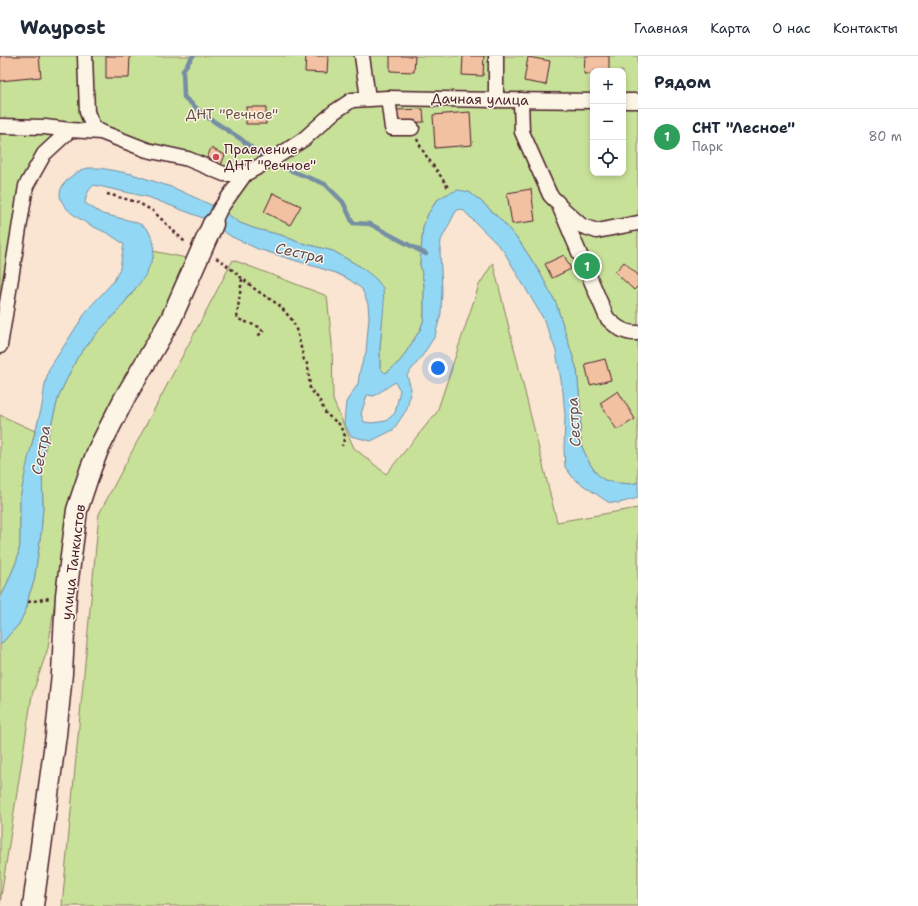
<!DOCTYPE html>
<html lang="ru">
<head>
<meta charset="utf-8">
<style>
	:root { --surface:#fff; --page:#f2f2f3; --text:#1f2937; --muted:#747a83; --line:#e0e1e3; --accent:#d1495b }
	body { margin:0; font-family:"Shantell Sans",sans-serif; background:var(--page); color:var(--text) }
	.controls { position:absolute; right:12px; top:12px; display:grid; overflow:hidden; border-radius:8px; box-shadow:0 2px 6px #0003 }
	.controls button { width:36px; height:36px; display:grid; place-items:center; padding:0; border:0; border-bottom:1px solid var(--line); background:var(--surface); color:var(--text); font:20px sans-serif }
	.you { position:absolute; left:438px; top:312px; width:14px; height:14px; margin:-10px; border:3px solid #fff; border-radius:50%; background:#1a73e8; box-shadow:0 0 0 6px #1a73e833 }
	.badge { display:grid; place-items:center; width:26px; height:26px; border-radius:50%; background:var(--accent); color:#fff; font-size:13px; font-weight:700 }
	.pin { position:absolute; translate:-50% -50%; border:2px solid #fff; box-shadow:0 1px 4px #0006 }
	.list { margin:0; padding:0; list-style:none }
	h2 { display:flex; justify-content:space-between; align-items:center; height:52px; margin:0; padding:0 16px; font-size:17px }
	h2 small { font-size:13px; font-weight:400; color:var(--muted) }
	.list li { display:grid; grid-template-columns:26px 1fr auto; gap:12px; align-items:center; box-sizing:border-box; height:56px; padding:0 16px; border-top:1px solid var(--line) }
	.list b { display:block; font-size:15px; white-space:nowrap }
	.list p { margin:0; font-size:13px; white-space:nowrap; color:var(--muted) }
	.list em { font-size:13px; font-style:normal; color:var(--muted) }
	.icon { flex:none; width:22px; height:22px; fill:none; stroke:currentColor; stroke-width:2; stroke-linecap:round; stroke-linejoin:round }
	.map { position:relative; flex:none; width:638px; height:850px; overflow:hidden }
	header { display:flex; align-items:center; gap:24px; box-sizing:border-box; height:56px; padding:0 20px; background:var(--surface); border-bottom:1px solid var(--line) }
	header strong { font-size:19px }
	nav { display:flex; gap:22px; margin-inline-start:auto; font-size:14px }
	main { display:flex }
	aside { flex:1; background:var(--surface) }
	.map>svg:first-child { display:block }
	.green { fill:#c8e198; stroke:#898062; fill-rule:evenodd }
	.water { fill:#92d8f4; stroke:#758ea4; fill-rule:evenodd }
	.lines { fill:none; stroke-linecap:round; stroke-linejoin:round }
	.stream { stroke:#758ea4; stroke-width:4.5 }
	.building { fill:#f2c1a2; stroke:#4a1f2b }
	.street-casing { stroke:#4a1f2b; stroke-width:17 }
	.secondary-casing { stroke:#4a1f2b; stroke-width:23 }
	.path { stroke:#4a1f2b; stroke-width:2.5; stroke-dasharray:3 3; stroke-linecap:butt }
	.street { stroke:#fcf5e5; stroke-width:14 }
	.secondary { stroke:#fcf5e5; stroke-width:20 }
	.poi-dot { fill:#d1495b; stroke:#fcf5e5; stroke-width:1.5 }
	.labels { text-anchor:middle; stroke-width:3; stroke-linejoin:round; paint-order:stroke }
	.street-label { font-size:14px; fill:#4a1f2b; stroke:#fcf5e5 }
	.park-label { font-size:14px; fill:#6a5046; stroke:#fcf5e5 }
	.poi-label { font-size:14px; fill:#4a1f2b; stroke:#fcf5e5; text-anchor:start }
	.water-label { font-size:15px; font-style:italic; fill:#5c4d5d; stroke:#fcf5e5 }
</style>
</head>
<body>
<header>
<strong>Waypost</strong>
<nav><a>Главная</a><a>Карта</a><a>О нас</a><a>Контакты</a></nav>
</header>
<main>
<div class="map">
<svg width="638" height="850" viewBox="0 0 638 850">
	<rect width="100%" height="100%" fill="#f9e5d1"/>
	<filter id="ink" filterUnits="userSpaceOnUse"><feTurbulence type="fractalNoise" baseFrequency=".025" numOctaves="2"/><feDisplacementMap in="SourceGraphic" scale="8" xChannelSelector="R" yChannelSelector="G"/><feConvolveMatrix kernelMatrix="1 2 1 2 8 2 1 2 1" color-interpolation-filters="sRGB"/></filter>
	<g filter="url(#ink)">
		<!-- green -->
		<g class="green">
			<path d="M 0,0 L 638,0 L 638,426 L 632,428 L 617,427 L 604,424 L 597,418 L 590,408 L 582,391 L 580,378 L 581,358 L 577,314 L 556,247 L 540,217 L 520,186 L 503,166 L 483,147 L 469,136 L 458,135 L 437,144 L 428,158 L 423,171 L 420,208 L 424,228 L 424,263 L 420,274 L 401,304 L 389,315 L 385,317 L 380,312 L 380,291 L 382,267 L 361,211 L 333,195 L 298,186 L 281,179 L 256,173 L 240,167 L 224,156 L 249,116 L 224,118 L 75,74 L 44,98 L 26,130 L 0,290 ZM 593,15 L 623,15 L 623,117 L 593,117 Z"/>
			<polygon points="153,195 191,203 165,258 89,394 59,517 48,592 32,639 0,847 0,589 19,568 27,551 29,539 34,525 41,477 43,451 42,416 45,392 59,339 77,302 97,277 132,238 153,202"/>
			<polygon points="233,204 327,240 332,287 333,344 354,392 386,418 437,356 479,229 493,207 557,466 638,452 638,850 62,850 99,458"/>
			<polygon points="0,359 35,375 20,442 20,489 17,504 4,535 0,542"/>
		</g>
		<!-- water -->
		<path class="water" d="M 88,112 L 100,112 L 132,118 L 174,132 L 220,153 L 240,167 L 256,173 L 281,179 L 298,186 L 333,195 L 361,211 L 376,223 L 383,232 L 384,248 L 380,291 L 380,312 L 385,317 L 389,315 L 401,304 L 420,274 L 424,263 L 424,228 L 420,208 L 423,171 L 428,158 L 437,144 L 445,139 L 458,134 L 469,136 L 483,147 L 503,166 L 520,186 L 540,217 L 556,247 L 577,314 L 581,358 L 580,378 L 582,391 L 590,408 L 597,418 L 604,424 L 617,427 L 632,428 L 638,426 L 638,442 L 619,447 L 608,446 L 574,423 L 565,411 L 564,394 L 565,359 L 563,336 L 556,295 L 550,279 L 543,262 L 503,194 L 462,153 L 457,154 L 455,157 L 441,184 L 440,195 L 442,234 L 441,257 L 435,280 L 420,303 L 407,319 L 411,333 L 407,353 L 393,374 L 371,385 L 351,380 L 344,367 L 346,346 L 358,328 L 360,314 L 366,296 L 369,261 L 368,248 L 362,233 L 350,224 L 336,217 L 258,193 L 232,181 L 203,162 L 148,141 L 94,129 C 88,134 86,139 85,147 L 102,158 L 132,165 L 142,169 L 148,174 L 154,187 L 153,202 L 145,220 L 118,255 L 97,277 L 77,302 L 59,339 L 45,392 L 42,416 L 43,451 L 41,477 L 34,525 L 29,539 L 27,551 L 19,568 L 0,589 L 0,542 L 4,535 L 17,504 L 20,489 L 20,442 L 28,403 L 42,350 L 45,328 L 49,313 L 88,253 L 114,225 L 120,212 L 124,188 C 119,185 114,181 109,178 C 94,171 48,152 63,129 C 70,120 77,115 88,112 ZM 395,326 L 400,334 L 395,357 L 386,365 L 372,367 L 364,366 L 361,358 L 367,339 L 374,340 Z"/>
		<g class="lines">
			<!-- stream -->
			<polyline class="stream" points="193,0 183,14 184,41 204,59 241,83 269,106 325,128 343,146 353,167 370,168 426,198"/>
		</g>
		<!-- building -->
		<g class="building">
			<polygon points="0,0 39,0 41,21 0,25"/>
			<polygon points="106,0 130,0 129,22 106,22"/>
			<polygon points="306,0 328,0 327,17 305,16"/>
			<polygon points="390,0 415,0 414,16 390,15"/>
			<polygon points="463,0 484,0 483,20 462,19"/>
			<polygon points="585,0 609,0 609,15 593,15 593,18 584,18"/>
			<polygon points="528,1 550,5 546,29 524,25"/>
			<rect x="246" y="51" width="20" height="17"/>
			<polygon points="423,53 424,66 398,67 396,54"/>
			<polygon points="470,56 472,89 435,92 433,59"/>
			<polygon points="211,92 225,99 221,109 207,102"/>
			<polygon points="531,133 535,165 512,168 507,137"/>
			<polygon points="273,137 301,150 290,169 264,156"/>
			<polygon points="564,199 571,213 552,222 545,208"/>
			<polygon points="624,206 638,219 638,230 634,234 615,216"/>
			<polygon points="605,303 611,324 590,329 585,308"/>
			<polygon points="618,335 635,363 617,374 600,347"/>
		</g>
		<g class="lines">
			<!-- street casing -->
			<g class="street-casing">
				<g id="street">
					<polyline points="85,0 87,56 91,66 95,72 101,76"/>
					<polyline points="362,0 368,42"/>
					<polyline points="496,0 496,44"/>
					<polyline points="388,42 392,72 412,72"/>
					<path d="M 521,44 L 522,76 L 550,139 L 558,147 L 607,262 C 616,271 625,278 638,277"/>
					<polyline points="623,45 638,45"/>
					<polyline points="0,70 45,71 70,74"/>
					<polyline points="562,152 582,170 597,175 638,167"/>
					<polyline points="213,168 220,153 245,118 278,100 304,83 334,56 352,44 388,42 496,44 593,45"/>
					<polyline points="0,290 26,130 44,98 70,74 101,76 147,94 188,103 224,118 245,118"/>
				</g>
			</g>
			<!-- secondary casing -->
			<g class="secondary-casing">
				<polyline id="secondary" points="33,850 56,679 62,617 66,539 77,454 91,412 98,394 124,343 171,263 213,168"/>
			</g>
			<!-- path -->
			<g class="path">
				<path d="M 417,83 C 425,102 439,115 448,132"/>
				<polyline points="107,138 137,146 153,155 186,187"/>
				<polyline points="216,202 223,206 256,234 279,249 293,265 298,279 304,304 308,309 310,333 319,343 326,358 339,368 345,380 342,390"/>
				<polyline points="242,223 237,259 238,263 259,271 263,275 258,280"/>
				<polyline points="28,546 50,542"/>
			</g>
			<!-- street -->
			<use href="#street" class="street"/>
			<!-- secondary -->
			<use href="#secondary" class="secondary"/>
		</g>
	</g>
	<!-- markers -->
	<circle class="poi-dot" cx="216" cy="101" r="4"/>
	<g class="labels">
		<!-- street labels -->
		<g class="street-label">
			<text transform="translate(480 43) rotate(1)" y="5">Дачная улица</text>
			<text transform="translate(73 506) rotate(-83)" y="5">улица Танкистов</text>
		</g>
		<!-- park labels -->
		<g class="park-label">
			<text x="232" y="63">ДНТ "Речное"</text>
		</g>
		<!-- poi labels -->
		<g class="poi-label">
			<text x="224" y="98">Правление<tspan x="224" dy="16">ДНТ "Речное"</tspan></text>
		</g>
		<!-- water labels -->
		<g class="water-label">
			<text transform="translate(300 197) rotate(12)" y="5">Сестра</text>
			<text transform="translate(574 366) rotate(-94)" y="5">Сестра</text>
			<text transform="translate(41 394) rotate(-80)" y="5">Сестра</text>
		</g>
	</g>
</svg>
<div class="controls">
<button>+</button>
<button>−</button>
<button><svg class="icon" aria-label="locate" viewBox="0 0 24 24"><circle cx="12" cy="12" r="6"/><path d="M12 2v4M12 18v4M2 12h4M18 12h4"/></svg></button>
</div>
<div class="you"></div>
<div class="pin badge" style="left:587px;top:210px;background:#2e9e5b">1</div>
</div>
<aside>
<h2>Рядом<small></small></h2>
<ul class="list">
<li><span class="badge" style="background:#2e9e5b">1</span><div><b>СНТ &quot;Лесное&quot;</b><p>Парк</p></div><em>80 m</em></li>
</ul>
</aside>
</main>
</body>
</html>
